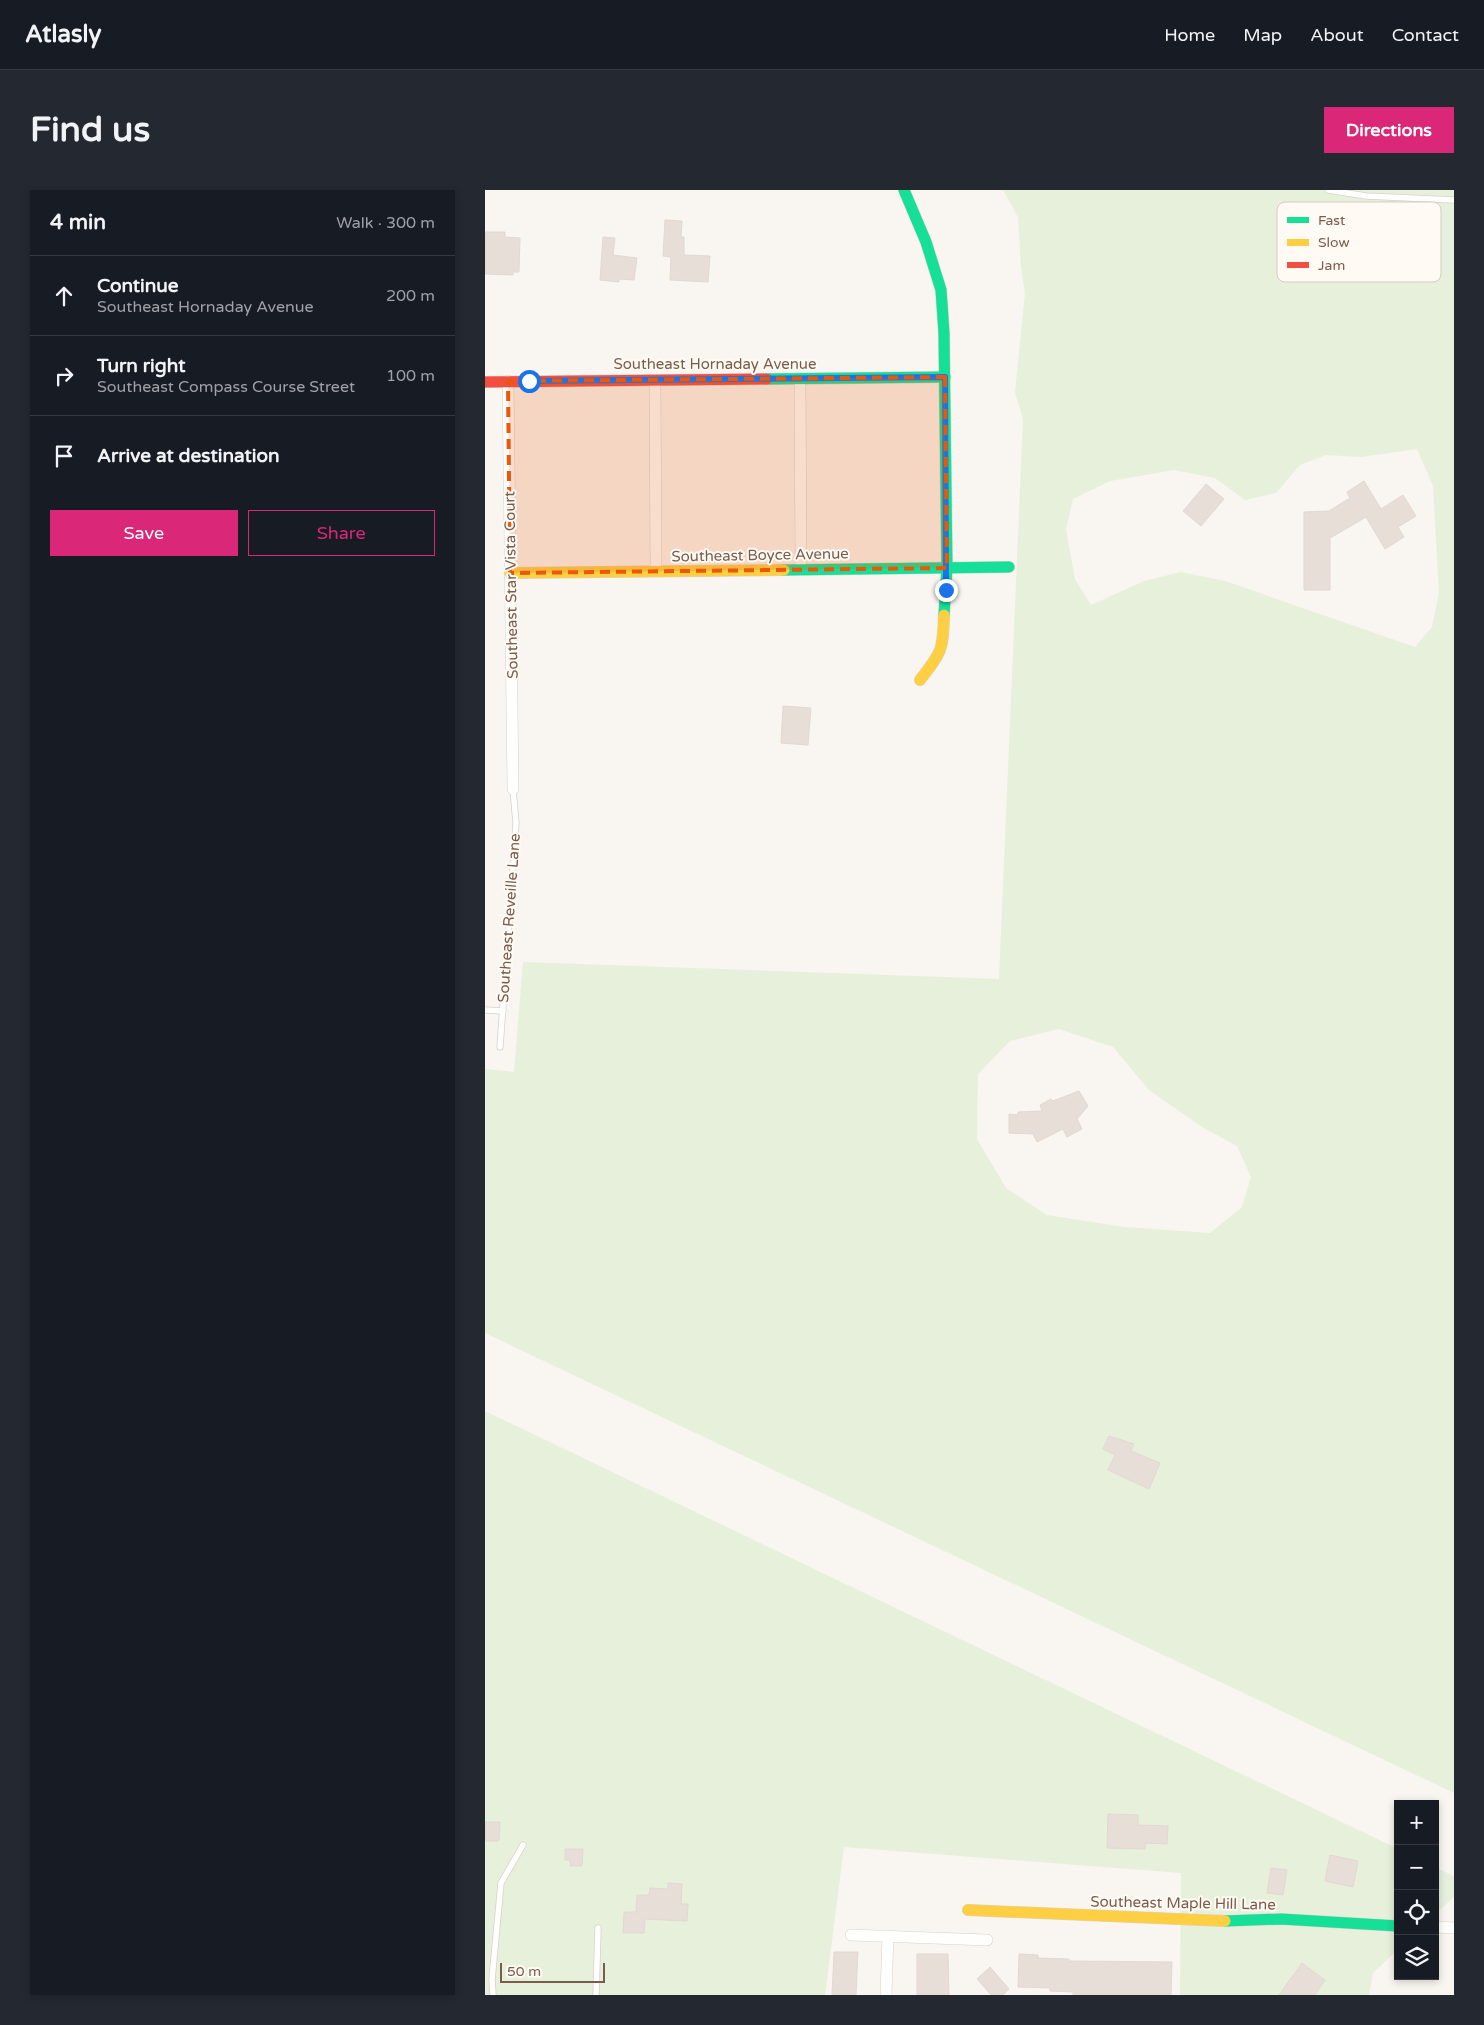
<!DOCTYPE html>
<html lang="en">
<head>
<meta charset="utf-8">
<style>
	:root { --surface:#171b24; --page:#242831; --text:#f1f3f6; --muted:#9ea1a6; --line:#363941; --accent:#db2777 }
	body { margin:0; font-family:"Varela Round",sans-serif; background:var(--page); color:var(--text) }
	.controls { position:absolute; right:15px; bottom:15px; display:grid; overflow:hidden; border-radius:0px; box-shadow:0 2px 8px #0003 }
	.controls button { width:45px; height:45px; display:grid; place-items:center; padding:0; border:0; border-bottom:1px solid var(--line); background:var(--surface); color:var(--text); font:25px sans-serif }
	.scale { position:absolute; left:15px; bottom:12px; width:105px; box-sizing:border-box; padding-left:5px; border:2px solid #7a5c4d; border-top:0; font-size:14px; line-height:18px; white-space:nowrap; color:#7a5c4d; -webkit-text-stroke:4px #fffaf3; paint-order:stroke }
	.stop { position:absolute; width:15px; height:15px; margin:-11px; border:4px solid #1a73e8; border-radius:50%; background:#fff }
	.stop.end { background:#1a73e8; border-color:#fff; box-shadow:0 1px 5px #0008 }
	.list { margin:0; padding:0; list-style:none }
	h2 { display:flex; justify-content:space-between; align-items:center; height:65px; margin:0; padding:0 20px; font-size:21px }
	h2 small { font-size:16px; font-weight:400; color:var(--muted) }
	.list li { display:grid; grid-template-columns:32px 1fr auto; gap:15px; align-items:center; box-sizing:border-box; height:80px; padding:0 20px; border-top:1px solid var(--line) }
	.list b { display:block; font-size:19px; white-space:nowrap }
	.list p { margin:0; font-size:16px; white-space:nowrap; color:var(--muted) }
	.list em { font-size:16px; font-style:normal; color:var(--muted) }
	.actions { display:flex; gap:10px; padding:15px 20px }
	.actions a { flex:1; padding:11px 0; border:1px solid var(--accent); border-radius:0px; text-align:center; font-size:18px; color:var(--accent) }
	.actions .main { background:var(--accent); color:#fff }
	.icon { flex:none; width:28px; height:28px; fill:none; stroke:currentColor; stroke-width:2; stroke-linecap:round; stroke-linejoin:round }
	.map { position:relative; flex:none; width:969px; height:1805px; overflow:hidden; border-radius:0px }
	header { display:flex; align-items:center; gap:30px; box-sizing:border-box; height:70px; padding:0 25px; background:var(--surface); border-bottom:1px solid var(--line) }
	header strong { font-size:24px }
	nav { display:flex; gap:28px; margin-inline-start:auto; font-size:18px }
	.intro { display:flex; align-items:center; justify-content:space-between; box-sizing:border-box; height:120px; padding:0 30px }
	h1 { margin:0; font-size:35px }
	.button { padding:12px 22px; border-radius:0px; background:var(--accent); color:#fff; font-size:18px; font-weight:700 }
	main { display:flex; gap:30px; padding:0 30px }
	aside { flex:1; background:var(--surface); border-radius:0px; box-shadow:0 2px 8px #0003 }
	.map>svg:first-child { display:block }
	.green { fill:#e7f0db; fill-rule:evenodd }
	.building { fill:#e6ded7; stroke:#e2d8d2 }
	.lines { fill:none; stroke-linecap:round; stroke-linejoin:round }
	.lane-casing { stroke:#d7d1cb; stroke-width:7 }
	.street-casing { stroke:#d7d1cb; stroke-width:12 }
	.fast-casing { stroke:#d9d2cb; stroke-width:12 }
	.slow-casing { stroke:#d9d2cb; stroke-width:12 }
	.jam-casing { stroke:#d9d2cb; stroke-width:12 }
	.lane { stroke:#fefefd; stroke-width:5.5 }
	.street { stroke:#fefefd; stroke-width:11 }
	.fast { stroke:#16e098; stroke-width:11 }
	.slow { stroke:#ffcf43; stroke-width:11 }
	.jam { stroke:#f24e42; stroke-width:11 }
	.route { stroke:#1a73e8; stroke-width:6 }
	.marked { fill:#e8590c; fill-opacity:0.2; stroke:#e8590c; stroke-width:4; stroke-dasharray:10 6; stroke-linejoin:round }
	.labels { text-anchor:middle; stroke-width:4; stroke-linejoin:round; paint-order:stroke }
	.street-label { font-size:15px; fill:#7a5c4d; stroke:#fffaf3 }
	.key { fill:#fffaf3; stroke:#d7cbc1; stroke-width:1 }
	.key-label { font-size:14px; fill:#7a5c4d }
</style>
</head>
<body>
<header>
<strong>Atlasly</strong>
<nav><a>Home</a><a>Map</a><a>About</a><a>Contact</a></nav>
</header>
<div class="intro"><h1>Find us</h1><a class="button">Directions</a></div>
<main>
<aside>
<h2>4 min<small>Walk · 300 m</small></h2>
<ul class="list">
<li><svg class="icon" aria-label="ahead" viewBox="0 0 24 24"><path d="M12 20V5M6 11l6-6 6 6"/></svg><div><b>Continue</b><p>Southeast Hornaday Avenue</p></div><em>200 m</em></li>
<li><svg class="icon" aria-label="right" viewBox="0 0 24 24"><path d="M7 20v-9h11M14 6l5 5-5 5"/></svg><div><b>Turn right</b><p>Southeast Compass Course Street</p></div><em>100 m</em></li>
<li><svg class="icon" aria-label="arrive" viewBox="0 0 24 24"><path d="M6 21V4h12l-3 4 3 4H6"/></svg><div><b>Arrive at destination</b></div></li>
</ul>
<div class="actions"><a class="main">Save</a><a>Share</a></div>
</aside>
<div class="map">
<svg width="969" height="1805" viewBox="0 0 969 1805">
	<rect width="100%" height="100%" fill="#f9f5f0"/>
	<!-- green -->
	<g class="green">
		<path d="M 518,0 L 969,0 L 969,1603 L 0,1143 L 0,879 L 29,882 L 38,772 L 514,789 L 538,229 L 530,202 L 540,103 L 536,77 L 533,27 ZM 932,259 L 948,296 L 954,403 L 947,437 L 930,457 L 740,391 L 696,382 L 659,391 L 606,415 L 590,389 L 581,340 L 588,309 L 625,291 L 689,280 L 730,288 L 760,310 L 791,303 L 815,275 L 841,265 L 876,267 ZM 574,839 L 628,857 L 664,900 L 717,937 L 752,956 L 766,987 L 757,1017 L 725,1043 L 639,1037 L 562,1025 L 521,998 L 492,949 L 493,884 L 525,851 Z"/>
		<polygon points="0,1221 913,1659 913,1759 888,1783 884,1805 695,1805 696,1683 359,1657 340,1805 0,1805"/>
		<polygon points="950,1677 969,1686 969,1707 950,1724"/>
	</g>
	<!-- building -->
	<g class="building">
		<polygon points="180,30 197,31 196,47 199,47 199,65 225,66 223,92 185,90 186,67 178,66"/>
		<polygon points="0,42 20,42 20,47 35,48 34,82 28,82 28,85 0,84"/>
		<polygon points="118,47 130,48 128,65 152,68 149,90 134,89 134,92 115,90"/>
		<polygon points="879,291 896,319 918,305 931,326 913,337 919,347 900,359 881,327 845,348 845,400 819,400 819,322 844,321 865,308 862,302"/>
		<polygon points="721,294 739,309 716,336 698,321"/>
		<polygon points="298,516 326,518 323,555 296,553"/>
		<polygon points="594,901 603,916 592,929 597,939 582,947 578,939 552,952 548,944 524,943 524,924 533,925 533,922 557,921 555,915 566,909 568,911"/>
		<polygon points="624,1246 649,1254 646,1261 675,1273 664,1299 623,1280 630,1265 618,1259"/>
		<polygon points="623,1624 653,1625 653,1635 683,1636 682,1654 661,1653 660,1659 622,1658"/>
		<polygon points="0,1632 15,1632 14,1651 0,1651"/>
		<polygon points="80,1659 98,1659 97,1676 85,1676 85,1670 80,1670"/>
		<polygon points="845,1665 873,1671 868,1697 840,1691"/>
		<polygon points="786,1678 802,1680 798,1705 782,1703"/>
		<polygon points="183,1693 197,1694 196,1714 203,1714 202,1731 160,1729 159,1743 138,1743 139,1722 151,1722 152,1705 164,1705 165,1698 183,1699"/>
		<polygon points="349,1762 373,1762 371,1805 347,1805"/>
		<polygon points="432,1764 463,1764 464,1805 432,1805"/>
		<polygon points="534,1764 553,1765 553,1768 584,1769 584,1771 687,1772 686,1805 588,1805 588,1802 565,1801 565,1798 533,1797"/>
		<polygon points="817,1773 840,1790 830,1805 794,1805"/>
		<polygon points="505,1777 524,1799 518,1805 506,1805 492,1789"/>
	</g>
	<g class="lines">
		<!-- lane casing -->
		<g class="lane-casing">
			<g id="lane">
				<polyline points="843,0 881,6 969,10"/>
				<polyline points="0,820 18,821"/>
				<polyline points="15,857 31,633 28,599"/>
				<polyline points="8,1805 7,1789 16,1693 38,1655"/>
				<polyline points="111,1805 113,1738"/>
			</g>
		</g>
		<!-- street casing -->
		<g class="street-casing">
			<g id="street">
				<polyline points="315,189 316,380"/>
				<polyline points="170,190 171,381"/>
				<polyline points="23,191 28,599"/>
				<polyline points="950,1737 969,1738"/>
				<polyline points="366,1745 502,1750"/>
				<polyline points="401,1805 403,1746"/>
			</g>
		</g>
		<!-- fast casing -->
		<g class="fast-casing">
			<g id="fast">
				<polyline points="419,0 441,52 456,100 459,143 462,378 459,425"/>
				<polyline points="282,189 460,187"/>
				<polyline points="299,380 524,377"/>
				<polyline points="740,1731 796,1729 913,1736"/>
			</g>
		</g>
		<!-- slow casing -->
		<g class="slow-casing">
			<g id="slow">
				<polyline points="25,383 299,380"/>
				<path d="M 435,490 C 457,462 458,460 459,425"/>
				<polyline points="483,1720 740,1731"/>
			</g>
		</g>
		<!-- jam casing -->
		<g class="jam-casing">
			<polyline id="jam" points="0,192 282,189"/>
		</g>
		<!-- lane -->
		<use href="#lane" class="lane"/>
		<!-- street -->
		<use href="#street" class="street"/>
		<!-- fast -->
		<use href="#fast" class="fast"/>
		<!-- slow -->
		<use href="#slow" class="slow"/>
		<!-- jam -->
		<use href="#jam" class="jam"/>
	</g>
	<g class="lines">
		<!-- route -->
		<polyline class="route" points="44,191 460,187 461,400"/>
	</g>
	<!-- marked area -->
	<path class="marked" d="M 460,187 L 462,378 L 25,383 L 23,191 Z"/>
	<g class="labels">
		<!-- street labels -->
		<g class="street-label">
			<text x="230" y="179">Southeast Hornaday Avenue</text>
			<text transform="translate(275 365) rotate(-1)" y="5">Southeast Boyce Avenue</text>
			<text transform="translate(26 395) rotate(-91)" y="5">Southeast Star Vista Court</text>
			<text transform="translate(24 728) rotate(-86)" y="5">Southeast Reveille Lane</text>
			<text transform="translate(698 1713) rotate(1)" y="5">Southeast Maple Hill Lane</text>
		</g>
	</g>
	<!-- legend -->
	<rect x="792" y="12" width="164" height="80" rx="8" class="key"/>
	<rect x="802" y="27" width="22" height="6" fill="#16e098"/>
	<rect x="802" y="49" width="22" height="7" fill="#ffcf43"/>
	<rect x="802" y="72" width="22" height="6" fill="#f24e42"/>
	<g class="key-label">
		<text x="833" y="35">Fast</text>
		<text x="833" y="57">Slow</text>
		<text x="833" y="80">Jam</text>
	</g>
</svg>
<div class="controls">
<button>+</button>
<button>−</button>
<button><svg class="icon" aria-label="locate" viewBox="0 0 24 24"><circle cx="12" cy="12" r="6"/><path d="M12 2v4M12 18v4M2 12h4M18 12h4"/></svg></button>
<button><svg class="icon" aria-label="layers" viewBox="0 0 24 24"><path d="M12 4l9 5-9 5-9-5zM3 14l9 5 9-5"/></svg></button>
</div>
<div class="scale">50 m</div>
<div class="stop" style="left:44px;top:191px"></div>
<div class="stop end" style="left:461px;top:400px"></div>
</div>
</main>
</body>
</html>
